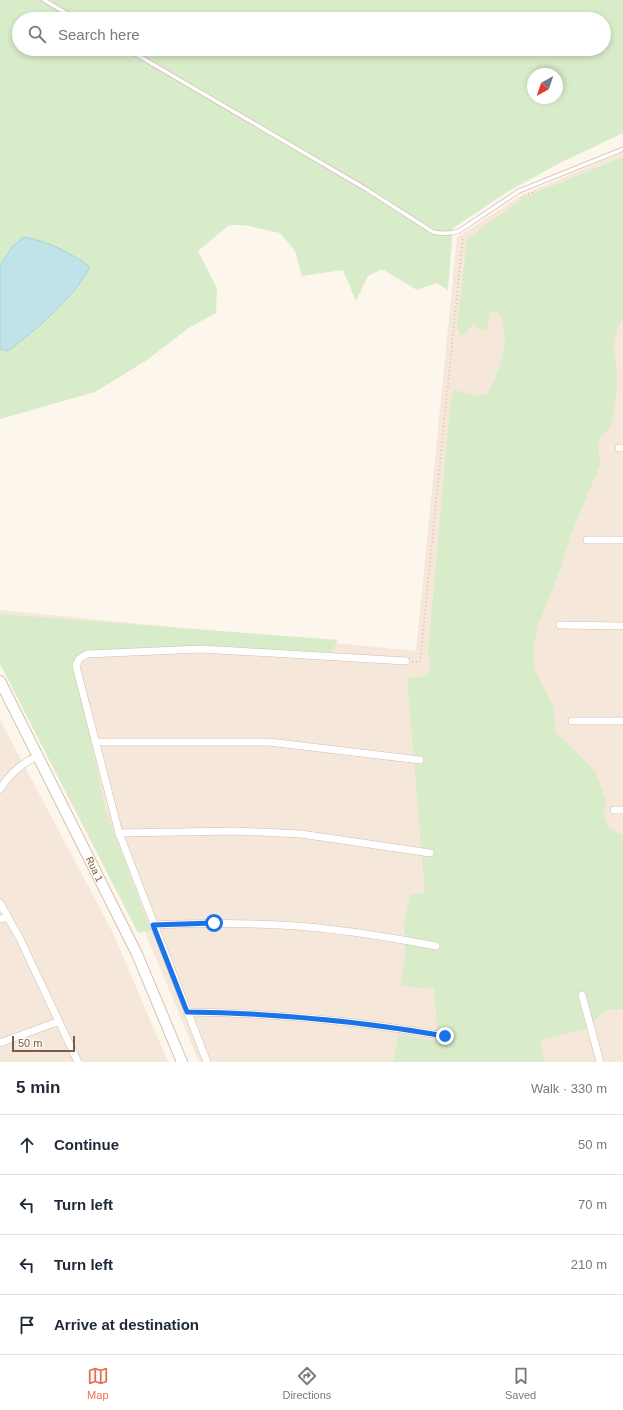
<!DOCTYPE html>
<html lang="en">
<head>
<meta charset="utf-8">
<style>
	:root { --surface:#fff; --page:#f2f2f3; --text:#1f2937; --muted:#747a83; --line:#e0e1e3; --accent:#e76f51 }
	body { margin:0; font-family:Arial,sans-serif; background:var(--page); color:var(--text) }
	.compass { position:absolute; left:527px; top:68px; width:36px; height:36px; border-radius:50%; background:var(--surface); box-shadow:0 2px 6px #0003; rotate:220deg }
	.scale { position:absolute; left:12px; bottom:10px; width:63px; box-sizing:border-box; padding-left:4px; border:2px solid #7a5c4d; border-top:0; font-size:11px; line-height:14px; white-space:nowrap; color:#7a5c4d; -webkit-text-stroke:3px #fffaf3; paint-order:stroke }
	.stop { position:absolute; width:12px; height:12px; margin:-9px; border:3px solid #1a73e8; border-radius:50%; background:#fff }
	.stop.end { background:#1a73e8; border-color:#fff; box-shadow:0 1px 4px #0008 }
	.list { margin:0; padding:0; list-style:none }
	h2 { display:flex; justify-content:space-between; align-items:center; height:52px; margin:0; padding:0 16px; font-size:17px }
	h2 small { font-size:13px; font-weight:400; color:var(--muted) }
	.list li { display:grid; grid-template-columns:26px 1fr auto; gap:12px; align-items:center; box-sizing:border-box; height:60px; padding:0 16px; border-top:1px solid var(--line) }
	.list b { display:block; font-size:15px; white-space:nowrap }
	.list em { font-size:13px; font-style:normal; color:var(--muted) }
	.icon { flex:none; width:22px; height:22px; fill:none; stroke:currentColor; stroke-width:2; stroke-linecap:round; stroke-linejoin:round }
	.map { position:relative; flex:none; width:623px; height:1062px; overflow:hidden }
	.search { position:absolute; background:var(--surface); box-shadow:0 2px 6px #0003; left:12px; right:12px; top:12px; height:44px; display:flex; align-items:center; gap:10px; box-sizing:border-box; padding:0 14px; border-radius:22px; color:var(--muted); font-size:15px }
	.sheet { height:292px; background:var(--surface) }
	nav { display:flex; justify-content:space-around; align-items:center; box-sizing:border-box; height:56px; border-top:1px solid var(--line); background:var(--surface); font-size:11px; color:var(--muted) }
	nav a { display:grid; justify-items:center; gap:2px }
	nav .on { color:var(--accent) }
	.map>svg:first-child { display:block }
	.residential { fill:#f5e8da }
	.green { fill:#d8ecc9; fill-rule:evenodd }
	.water { fill:#bfe3e8; stroke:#a5d3da }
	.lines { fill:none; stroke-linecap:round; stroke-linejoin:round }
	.lane-casing { stroke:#d1beb0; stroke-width:5 }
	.street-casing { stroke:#d1beb0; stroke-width:8 }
	.secondary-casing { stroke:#d6c0b0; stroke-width:12 }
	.path { stroke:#d9b8a5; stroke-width:1.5; stroke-dasharray:1 3; stroke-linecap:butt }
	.lane { stroke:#fff; stroke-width:3.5 }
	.street { stroke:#fff; stroke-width:7 }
	.secondary { stroke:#fff; stroke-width:10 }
	.route { stroke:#1a73e8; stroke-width:5 }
	.labels { text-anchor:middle; stroke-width:3; stroke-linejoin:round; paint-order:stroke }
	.street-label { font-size:10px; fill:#7a5c4d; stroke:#fffaf3 }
</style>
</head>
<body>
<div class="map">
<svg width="623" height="1062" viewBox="0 0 623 1062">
	<rect width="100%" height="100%" fill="#fdf6ec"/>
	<!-- residential -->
	<g class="residential">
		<polygon points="623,152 623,1062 199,1062 140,920 0,662 0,610 416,651 457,237 522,195"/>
		<polygon points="0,720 112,931 168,1062 0,1062"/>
	</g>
	<!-- green -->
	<g class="green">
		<path d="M 0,0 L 623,0 L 623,133 L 560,163 L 509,191 L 453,228 L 448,290 L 436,283 L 417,290 L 382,269 L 368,276 L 356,301 L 343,270 L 302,276 L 295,251 L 280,233 L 244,225 L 229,225 L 198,251 L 217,288 L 216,313 L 190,327 L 147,360 L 95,392 L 0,419 ZM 19,19 L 604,19 L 604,49 L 19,49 ZM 533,74 L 557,74 L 557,98 L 533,98 Z"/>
		<path d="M 623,157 L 623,318 L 617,328 L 613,347 L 616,365 L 617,387 L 611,427 L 601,436 L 598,445 L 600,465 L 572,532 L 561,567 L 538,626 L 533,649 L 535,670 L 554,708 L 556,733 L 595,771 L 606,801 L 603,813 L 609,828 L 623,835 L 623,1009 L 607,1010 L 586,1029 L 540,1040 L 545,1062 L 394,1062 L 398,1034 L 436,1041 L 437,1029 L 434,989 L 401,986 L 405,953 L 404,926 L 410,894 L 425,893 L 407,678 L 422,677 L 429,672 L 431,666 L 428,653 L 451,396 L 454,390 L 479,396 L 487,394 C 501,369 511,341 500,314 L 493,311 L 489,314 L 487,330 L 479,329 L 473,324 L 464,335 L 460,334 L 457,328 L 467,239 L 523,198 Z"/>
		<polygon points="0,614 338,640 329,657 155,651 87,654 76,666 105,809 151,931 138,933 0,664"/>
	</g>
	<!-- water -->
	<path class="water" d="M 24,237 C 45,240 73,254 90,267 C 73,299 37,329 8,351 L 0,349 L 0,266 L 12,247 Z"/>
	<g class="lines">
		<!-- lane casing -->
		<g class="lane-casing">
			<g id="lane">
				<polyline points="44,0 76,19"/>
				<path d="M 127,49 L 366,189 L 433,232 C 442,234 450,234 459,231 L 519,191 L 623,149"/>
			</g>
		</g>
		<!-- street casing -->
		<g class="street-casing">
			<g id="street">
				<polyline points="619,448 623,448"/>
				<polyline points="587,540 623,540"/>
				<polyline points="560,625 623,626"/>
				<polyline points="572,721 623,721"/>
				<polyline points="95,742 269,742 420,760"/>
				<path d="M 0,789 C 10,774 21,763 38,756"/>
				<polyline points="614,810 623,810"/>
				<polyline points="119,833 237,831 301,834 430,853"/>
				<polyline points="0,903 20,939 78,1062"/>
				<polyline points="0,919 8,917"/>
				<path d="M 153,925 C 205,923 257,922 309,927 C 351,931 394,938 436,946"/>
				<polyline points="582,995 600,1062"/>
				<path d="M 187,1012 C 274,1013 359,1021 445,1036"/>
				<polyline points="0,1043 57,1022"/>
				<polyline points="207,1062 119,833 76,666 79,659 87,654 201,649 406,661"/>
			</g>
		</g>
		<!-- secondary casing -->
		<g class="secondary-casing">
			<polyline id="secondary" points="0,681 137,954 182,1062"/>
		</g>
		<!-- path -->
		<g class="path">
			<polyline points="521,198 536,191"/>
			<polyline points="412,662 420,662 463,236"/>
		</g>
		<!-- lane -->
		<use href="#lane" class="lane"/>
		<!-- street -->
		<use href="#street" class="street"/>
		<!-- secondary -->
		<use href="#secondary" class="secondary"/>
	</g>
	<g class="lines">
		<!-- route -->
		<path class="route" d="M 214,923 L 153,925 L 187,1012 C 274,1013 359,1021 445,1036"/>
	</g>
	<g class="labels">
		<!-- street labels -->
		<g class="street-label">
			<text transform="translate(95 869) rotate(64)" y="4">Rua 1</text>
		</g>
	</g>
</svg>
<svg class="compass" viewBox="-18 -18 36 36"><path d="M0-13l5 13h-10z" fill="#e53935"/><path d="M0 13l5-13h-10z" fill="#747a83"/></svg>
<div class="scale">50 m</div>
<div class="stop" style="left:214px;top:923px"></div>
<div class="stop end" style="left:445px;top:1036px"></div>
<div class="search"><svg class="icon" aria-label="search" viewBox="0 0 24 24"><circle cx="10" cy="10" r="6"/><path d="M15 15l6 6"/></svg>Search here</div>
</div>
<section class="sheet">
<h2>5 min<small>Walk · 330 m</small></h2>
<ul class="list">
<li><svg class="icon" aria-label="ahead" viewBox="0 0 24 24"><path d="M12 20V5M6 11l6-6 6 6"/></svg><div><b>Continue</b></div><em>50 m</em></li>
<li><svg class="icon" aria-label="left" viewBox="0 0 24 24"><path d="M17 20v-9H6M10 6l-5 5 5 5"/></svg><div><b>Turn left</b></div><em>70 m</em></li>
<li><svg class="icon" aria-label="left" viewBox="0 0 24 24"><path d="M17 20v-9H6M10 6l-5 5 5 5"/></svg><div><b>Turn left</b></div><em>210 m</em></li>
<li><svg class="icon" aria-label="arrive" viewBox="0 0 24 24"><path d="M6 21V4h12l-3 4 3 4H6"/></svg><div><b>Arrive at destination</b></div></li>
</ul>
</section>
<nav>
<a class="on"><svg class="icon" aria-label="map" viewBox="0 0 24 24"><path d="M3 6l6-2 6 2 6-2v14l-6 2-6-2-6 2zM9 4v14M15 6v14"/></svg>Map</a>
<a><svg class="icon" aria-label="directions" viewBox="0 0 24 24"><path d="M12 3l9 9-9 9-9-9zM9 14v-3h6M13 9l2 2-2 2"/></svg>Directions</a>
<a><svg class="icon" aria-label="saved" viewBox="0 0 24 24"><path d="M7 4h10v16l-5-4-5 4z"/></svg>Saved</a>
</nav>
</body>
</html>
